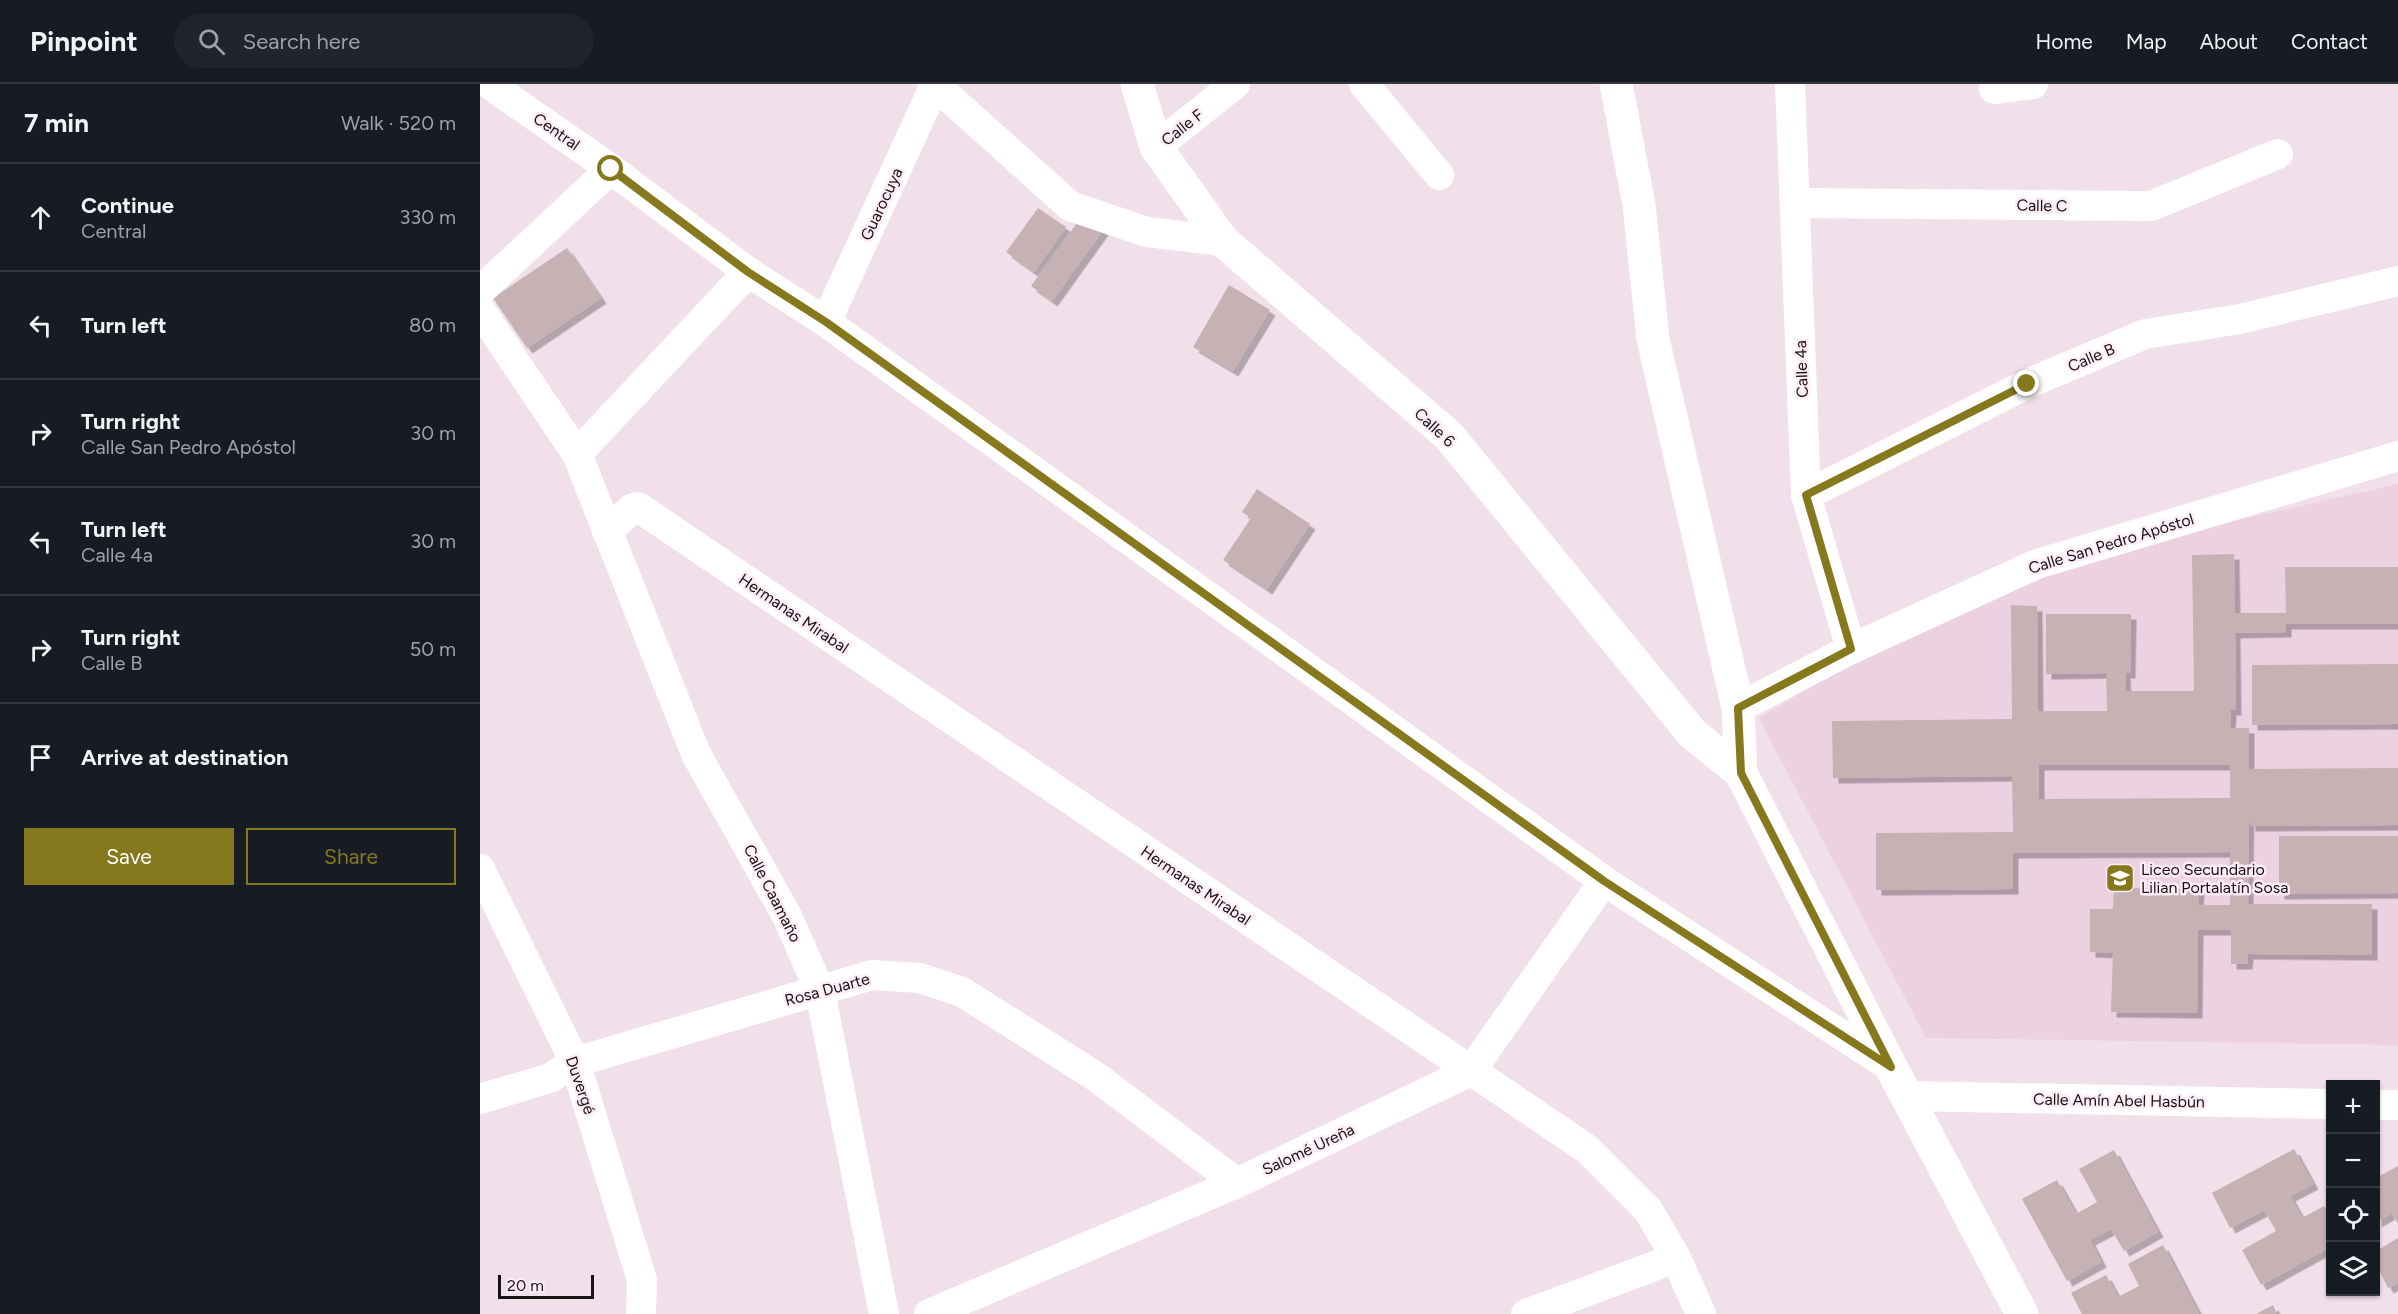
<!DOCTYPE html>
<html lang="en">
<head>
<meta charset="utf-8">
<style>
	:root { --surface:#171b24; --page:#20242c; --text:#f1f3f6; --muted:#9ea1a6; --line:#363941; --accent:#86781c }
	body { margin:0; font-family:Figtree,sans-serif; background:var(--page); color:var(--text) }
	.controls { position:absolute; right:18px; bottom:18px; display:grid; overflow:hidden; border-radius:0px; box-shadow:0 2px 4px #0004 }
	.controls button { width:54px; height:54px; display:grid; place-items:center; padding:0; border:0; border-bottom:2px solid var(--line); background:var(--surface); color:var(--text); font:30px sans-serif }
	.scale { position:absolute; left:18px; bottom:15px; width:96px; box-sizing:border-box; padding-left:6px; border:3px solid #171114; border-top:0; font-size:16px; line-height:21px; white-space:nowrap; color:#171114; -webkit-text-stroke:4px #feecf6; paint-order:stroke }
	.stop { position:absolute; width:18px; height:18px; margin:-14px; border:4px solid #86781c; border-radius:50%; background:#fff }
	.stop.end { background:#86781c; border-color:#fff; box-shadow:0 2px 6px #0008 }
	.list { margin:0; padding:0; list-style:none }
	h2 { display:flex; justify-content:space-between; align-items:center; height:78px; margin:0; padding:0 24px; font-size:26px }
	h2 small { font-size:20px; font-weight:400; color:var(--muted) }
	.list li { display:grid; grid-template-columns:39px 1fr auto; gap:18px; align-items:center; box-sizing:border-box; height:108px; padding:0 24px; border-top:2px solid var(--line) }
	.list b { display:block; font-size:22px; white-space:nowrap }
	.list p { margin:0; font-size:20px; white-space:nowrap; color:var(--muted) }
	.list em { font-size:20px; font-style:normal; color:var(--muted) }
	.actions { display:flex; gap:12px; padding:18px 24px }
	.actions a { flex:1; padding:14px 0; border:2px solid var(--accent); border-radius:0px; text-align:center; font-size:21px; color:var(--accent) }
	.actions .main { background:var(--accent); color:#fff }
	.icon { flex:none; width:33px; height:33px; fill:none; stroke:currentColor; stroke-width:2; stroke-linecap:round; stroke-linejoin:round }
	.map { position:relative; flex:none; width:1918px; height:1230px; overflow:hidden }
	header { display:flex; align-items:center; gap:36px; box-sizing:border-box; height:84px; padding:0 30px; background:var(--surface); border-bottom:2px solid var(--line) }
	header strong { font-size:28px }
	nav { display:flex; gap:33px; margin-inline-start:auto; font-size:21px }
	.search { width:420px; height:54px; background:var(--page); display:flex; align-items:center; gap:15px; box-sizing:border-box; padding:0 21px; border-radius:33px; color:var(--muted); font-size:22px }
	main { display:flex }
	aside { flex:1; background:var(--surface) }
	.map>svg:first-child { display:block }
	.built { fill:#ecd2e1 }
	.building { fill:#c6b1b4; fill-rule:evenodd; filter:url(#shadow) }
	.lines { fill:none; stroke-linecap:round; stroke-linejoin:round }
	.minor { stroke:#fff; stroke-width:30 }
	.tertiary { stroke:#fff; stroke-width:33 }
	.route { stroke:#86781c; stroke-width:8 }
	.labels { text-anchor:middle; stroke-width:5; stroke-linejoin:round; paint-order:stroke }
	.street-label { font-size:16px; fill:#171114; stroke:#feecf6 }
	.poi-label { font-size:16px; fill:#171114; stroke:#feecf6; text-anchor:start }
</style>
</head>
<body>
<header>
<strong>Pinpoint</strong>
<div class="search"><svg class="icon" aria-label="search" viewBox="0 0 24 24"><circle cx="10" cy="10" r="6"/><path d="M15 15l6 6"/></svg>Search here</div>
<nav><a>Home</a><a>Map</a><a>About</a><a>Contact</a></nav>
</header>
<main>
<aside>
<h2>7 min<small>Walk · 520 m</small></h2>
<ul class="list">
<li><svg class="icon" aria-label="ahead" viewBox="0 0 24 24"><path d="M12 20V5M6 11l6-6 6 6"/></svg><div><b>Continue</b><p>Central</p></div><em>330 m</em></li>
<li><svg class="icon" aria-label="left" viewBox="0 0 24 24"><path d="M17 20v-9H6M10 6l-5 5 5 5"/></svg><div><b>Turn left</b></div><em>80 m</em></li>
<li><svg class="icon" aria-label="right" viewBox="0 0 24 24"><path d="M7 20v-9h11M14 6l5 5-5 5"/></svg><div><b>Turn right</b><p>Calle San Pedro Apóstol</p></div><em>30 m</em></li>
<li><svg class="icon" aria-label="left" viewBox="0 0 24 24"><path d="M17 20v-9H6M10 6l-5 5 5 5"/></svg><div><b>Turn left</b><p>Calle 4a</p></div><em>30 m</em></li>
<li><svg class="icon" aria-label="right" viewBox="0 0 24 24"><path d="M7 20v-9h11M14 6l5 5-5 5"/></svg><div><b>Turn right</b><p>Calle B</p></div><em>50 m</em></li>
<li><svg class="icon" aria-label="arrive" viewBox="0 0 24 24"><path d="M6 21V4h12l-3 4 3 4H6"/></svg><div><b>Arrive at destination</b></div></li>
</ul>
<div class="actions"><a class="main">Save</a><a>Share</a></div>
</aside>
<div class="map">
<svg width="1918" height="1230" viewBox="0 0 1918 1230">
	<defs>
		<filter id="shadow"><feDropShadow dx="5.5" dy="5.5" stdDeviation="0" flood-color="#0004"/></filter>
	</defs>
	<rect width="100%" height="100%" fill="#f1dfe9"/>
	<!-- built -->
	<polygon class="built" points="1918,400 1918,961 1446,954 1279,634 1456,528 1647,461"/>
	<!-- building -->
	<g class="building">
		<polygon points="558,124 586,143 554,188 526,168"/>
		<polygon points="602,132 623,146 572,217 551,202"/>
		<polygon points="87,164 121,214 47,264 13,214"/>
		<polygon points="749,201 790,226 753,287 713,263"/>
		<polygon points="777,405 830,440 787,505 743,476 771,434 762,428"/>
		<path d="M 1754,470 L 1755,529 L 1806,529 L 1805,483 L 1918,483 L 1918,540 L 1806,540 L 1806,548 L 1755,549 L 1756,626 L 1751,626 L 1750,644 L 1769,644 L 1769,685 L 1918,684 L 1918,741 L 1770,742 L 1769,690 L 1768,820 L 1892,820 L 1892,871 L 1768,870 L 1767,880 L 1751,880 L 1751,846 L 1718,846 L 1717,929 L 1631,928 L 1633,869 L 1610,868 L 1610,825 L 1633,825 L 1634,804 L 1719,805 L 1718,821 L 1750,821 L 1750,768 L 1533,769 L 1533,805 L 1396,806 L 1396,749 L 1533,748 L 1532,692 L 1353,694 L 1352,637 L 1532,635 L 1531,521 L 1557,522 L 1558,627 L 1627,627 L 1626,589 L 1566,590 L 1566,530 L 1651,530 L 1650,589 L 1645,589 L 1646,607 L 1714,607 L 1712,471 ZM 1559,681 L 1750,681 L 1750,714 L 1559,715 Z"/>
		<polygon points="1918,580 1918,640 1772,641 1772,581"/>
		<polygon points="1799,752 1918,752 1918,809 1799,810"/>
		<polygon points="1814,1065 1833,1100 1810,1112 1822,1134 1844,1122 1850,1133 1850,1163 1781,1201 1762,1166 1796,1147 1784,1126 1750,1144 1732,1109"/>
		<polygon points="1634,1066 1678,1148 1644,1167 1631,1145 1610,1156 1621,1178 1587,1197 1542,1115 1577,1096 1596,1130 1617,1118 1599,1085"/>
		<polygon points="1918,1082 1918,1140 1912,1129 1896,1138 1896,1094"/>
		<polygon points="1918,1154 1918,1199 1908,1204 1896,1180 1896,1167"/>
		<polygon points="1683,1161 1719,1230 1602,1230 1591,1209 1626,1191 1638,1213 1659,1202 1648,1180"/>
		<polygon points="1793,1221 1797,1230 1776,1230"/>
	</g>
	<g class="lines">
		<!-- minor -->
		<g class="minor">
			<polyline points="9,0 131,85 268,188 346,238 1124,797 1411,983"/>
			<polyline points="454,0 590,122 667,148 743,157"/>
			<polyline points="884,0 959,91"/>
			<polyline points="1310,0 1326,411 1371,565"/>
			<polyline points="1514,5 1553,0"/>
			<polyline points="676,63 755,0"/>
			<polyline points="1316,119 1671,122 1798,70"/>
			<polyline points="0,207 131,85"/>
			<polyline points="0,226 97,370 216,670 307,832 340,907 404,1230"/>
			<polyline points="346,238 455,1"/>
			<polyline points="97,370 268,188"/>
			<polyline points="1326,411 1547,300 1665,250 1760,235 1918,197"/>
			<polyline points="127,447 153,424 158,423 1107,1065 1168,1126 1196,1174 1221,1230"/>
			<polyline points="1258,624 1371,565 1557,480 1918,372"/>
			<polyline points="0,785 95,978 162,1196 161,1230"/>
			<polyline points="1427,1012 1850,1020"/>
			<polyline points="0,1015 70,994 95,978 392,891 440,894 482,908 615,992 757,1099"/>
			<polyline points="1896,1021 1918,1021"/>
			<polyline points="449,1230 757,1099 991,987 1124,797"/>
			<polyline points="1046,1230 1196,1174"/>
		</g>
		<!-- tertiary -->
		<g class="tertiary">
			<polyline points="657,0 676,63 743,157 969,352 1212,649 1261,689"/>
			<polyline points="1136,0 1159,121 1173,255 1258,624 1261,689 1411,983 1542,1230"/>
		</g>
	</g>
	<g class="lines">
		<!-- route -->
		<polyline class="route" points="131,85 268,188 346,238 1124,797 1411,983 1261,689 1258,624 1371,565 1326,411 1547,300"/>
	</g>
	<!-- icons -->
	<defs>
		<g id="school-square" transform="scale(1.5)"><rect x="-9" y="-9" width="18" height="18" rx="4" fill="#86781c" stroke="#feecf6"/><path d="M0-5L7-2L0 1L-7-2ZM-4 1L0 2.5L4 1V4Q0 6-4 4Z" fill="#fff"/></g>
	</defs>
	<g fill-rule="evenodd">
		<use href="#school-square" x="1640" y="794"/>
	</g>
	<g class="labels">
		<!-- street labels -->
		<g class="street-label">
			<text transform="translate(702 43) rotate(-38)" y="6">Calle F</text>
			<text transform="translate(77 47) rotate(35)" y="6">Central</text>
			<text transform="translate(401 120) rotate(-65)" y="6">Guarocuya</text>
			<text transform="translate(1562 121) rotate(1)" y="6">Calle C</text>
			<text transform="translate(1611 273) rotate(-23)" y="6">Calle B</text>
			<text transform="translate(1321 285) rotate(-92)" y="6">Calle 4a</text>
			<text transform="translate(955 343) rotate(43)" y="6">Calle 6</text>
			<text transform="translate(1631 459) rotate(-17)" y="6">Calle San Pedro Apóstol</text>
			<text transform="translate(314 529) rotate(34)" y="6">Hermanas Mirabal</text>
			<text transform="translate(716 801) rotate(34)" y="6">Hermanas Mirabal</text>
			<text transform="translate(293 809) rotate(63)" y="6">Calle Caamaño</text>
			<text transform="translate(347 905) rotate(-15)" y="6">Rosa Duarte</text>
			<text transform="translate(101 1001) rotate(71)" y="6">Duvergé</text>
			<text transform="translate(1639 1016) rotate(1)" y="6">Calle Amín Abel Hasbún</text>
			<text transform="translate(828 1065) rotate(-25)" y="6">Salomé Ureña</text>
		</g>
		<!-- poi labels -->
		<g class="poi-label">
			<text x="1661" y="791">Liceo Secundario<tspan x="1661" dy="18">Lilian Portalatín Sosa</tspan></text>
		</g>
	</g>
</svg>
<div class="controls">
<button>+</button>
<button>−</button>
<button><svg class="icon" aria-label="locate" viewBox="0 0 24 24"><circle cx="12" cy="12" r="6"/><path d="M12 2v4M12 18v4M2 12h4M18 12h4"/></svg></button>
<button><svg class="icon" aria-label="layers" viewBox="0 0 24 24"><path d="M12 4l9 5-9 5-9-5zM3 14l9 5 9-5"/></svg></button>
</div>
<div class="scale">20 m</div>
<div class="stop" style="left:131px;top:85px"></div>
<div class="stop end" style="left:1547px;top:300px"></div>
</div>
</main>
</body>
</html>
